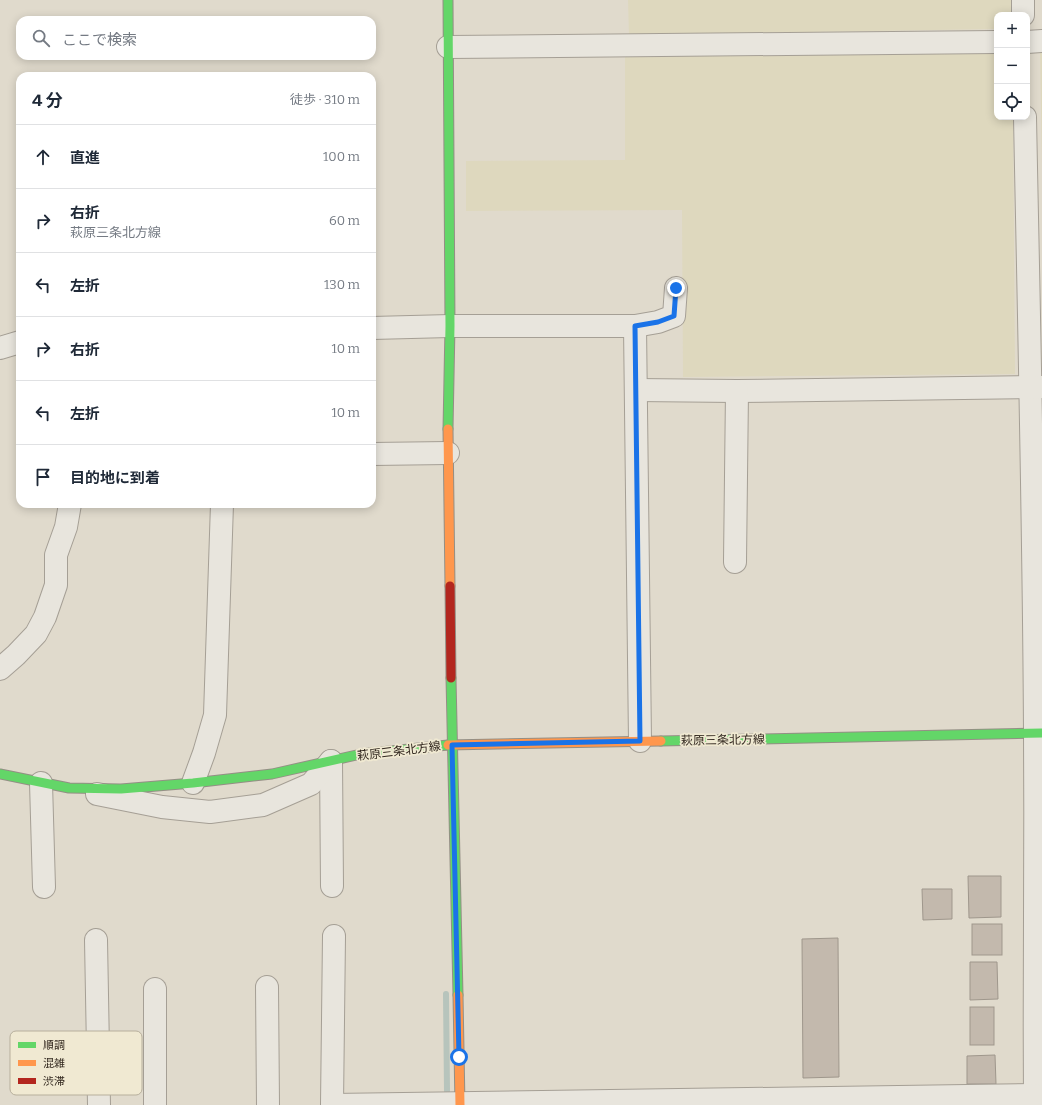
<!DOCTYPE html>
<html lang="ja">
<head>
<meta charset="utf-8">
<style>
	:root { --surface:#fff; --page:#f2f2f3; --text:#1f2937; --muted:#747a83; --line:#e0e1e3 }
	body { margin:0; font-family:Bitter,"Noto Sans JP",serif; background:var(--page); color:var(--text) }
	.controls { position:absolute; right:12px; top:12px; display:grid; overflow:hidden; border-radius:8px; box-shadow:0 2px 10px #0003 }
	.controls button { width:36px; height:36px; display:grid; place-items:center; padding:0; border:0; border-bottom:1px solid var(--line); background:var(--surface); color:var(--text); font:20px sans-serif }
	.stop { position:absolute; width:12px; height:12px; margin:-9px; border:3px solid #1a73e8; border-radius:50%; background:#fff }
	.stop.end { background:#1a73e8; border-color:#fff; box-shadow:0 1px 4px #0008 }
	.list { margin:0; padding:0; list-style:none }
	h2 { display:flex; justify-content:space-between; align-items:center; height:52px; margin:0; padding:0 16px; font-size:17px }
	h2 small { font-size:13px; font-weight:400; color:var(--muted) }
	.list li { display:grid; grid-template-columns:26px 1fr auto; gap:12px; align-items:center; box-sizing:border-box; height:64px; padding:0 16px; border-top:1px solid var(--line) }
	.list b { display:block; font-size:15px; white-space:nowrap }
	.list p { margin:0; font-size:13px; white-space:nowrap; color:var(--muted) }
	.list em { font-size:13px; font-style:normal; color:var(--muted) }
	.icon { flex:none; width:22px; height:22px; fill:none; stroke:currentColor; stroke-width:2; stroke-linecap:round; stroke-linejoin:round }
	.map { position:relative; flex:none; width:1042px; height:1105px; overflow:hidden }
	.search { position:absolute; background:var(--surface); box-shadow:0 2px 10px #0003; left:16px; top:16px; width:360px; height:44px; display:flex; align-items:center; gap:10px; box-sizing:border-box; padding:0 14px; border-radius:12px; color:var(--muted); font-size:15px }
	.panel { position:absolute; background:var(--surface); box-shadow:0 2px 10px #0003; left:16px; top:72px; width:360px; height:436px; border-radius:12px }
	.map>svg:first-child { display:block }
	.farmland { fill:#ded8be }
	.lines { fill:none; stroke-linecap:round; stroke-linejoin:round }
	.stream { stroke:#b7c4bc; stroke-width:6 }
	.building { fill:#c3b9ad; stroke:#9f978c }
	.street-casing { stroke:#a59f95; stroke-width:24 }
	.fast-casing { stroke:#948f85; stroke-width:11 }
	.slow-casing { stroke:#948f85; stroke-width:11 }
	.jam-casing { stroke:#948f85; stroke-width:11 }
	.street { stroke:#e8e5dd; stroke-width:22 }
	.fast { stroke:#63d668; stroke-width:9 }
	.slow { stroke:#ff974d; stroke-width:9 }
	.jam { stroke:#b3261e; stroke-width:9 }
	.route { stroke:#1a73e8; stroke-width:5 }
	.labels { text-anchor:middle; stroke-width:3.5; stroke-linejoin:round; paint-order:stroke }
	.street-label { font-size:12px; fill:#32281f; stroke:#f0e9d2 }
	.key { fill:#f0e9d2; stroke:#b7af9c; stroke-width:1 }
	.key-label { font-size:11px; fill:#32281f }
</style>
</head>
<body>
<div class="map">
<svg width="1042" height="1105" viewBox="0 0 1042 1105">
	<rect width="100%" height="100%" fill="#e0dacc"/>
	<!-- farmland -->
	<g class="farmland">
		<polygon points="628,0 1011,0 1011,15 997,15 997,29 629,35"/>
		<polygon points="997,51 997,117 1013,117 1015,374 683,377 682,210 466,211 466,161 625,160 625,53"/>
		<polygon points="1040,51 1042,51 1042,168"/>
	</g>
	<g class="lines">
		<!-- stream -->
		<polyline class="stream" points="446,994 447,1091"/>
	</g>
	<!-- building -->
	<g class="building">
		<polygon points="968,876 1001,876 1001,917 969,918"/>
		<polygon points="922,889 952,889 952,919 923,920"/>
		<rect x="972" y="924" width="30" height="31"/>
		<polygon points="838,938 839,1077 803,1078 802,939"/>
		<polygon points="970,962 997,962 998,999 970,1000"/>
		<rect x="970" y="1007" width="24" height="38"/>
		<polygon points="995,1055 996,1084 967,1084 967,1056"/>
	</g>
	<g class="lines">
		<!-- street casing -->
		<g class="street-casing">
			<g id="street">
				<polyline points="1023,0 1023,15"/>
				<polyline points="1027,42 1042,41"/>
				<polyline points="448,47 997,42"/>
				<path d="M 1025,117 C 1029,322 1034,527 1035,733 C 1036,857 1034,981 1035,1105"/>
				<polyline points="635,326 658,322 674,316 676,288"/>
				<polyline points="372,328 450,326 635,326 640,741"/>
				<polyline points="0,348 20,342"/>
				<polyline points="636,390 737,391 1042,387"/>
				<polyline points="372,454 448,453"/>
				<polyline points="735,562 737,391"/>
				<polyline points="0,669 16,655 36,634 45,617 56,585 56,555 66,527 70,504"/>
				<polyline points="331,761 332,886"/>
				<polyline points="41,783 44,887"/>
				<polyline points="193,783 204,753 215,715 222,504"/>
				<polyline points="97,794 162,807 210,812 263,805 311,784 331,761"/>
				<polyline points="96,940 99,1105"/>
				<polyline points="267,987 268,1105"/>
				<polyline points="155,989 155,1105"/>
				<polyline points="332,1105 1035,1095"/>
				<polyline points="332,1105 334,936"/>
			</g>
		</g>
		<!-- fast casing -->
		<g class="fast-casing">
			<g id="fast">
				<polyline points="448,0 450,326 448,429"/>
				<polyline points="451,678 458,995"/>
				<polyline points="661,741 1042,733"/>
				<polyline points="0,774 69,788 121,789 193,783 272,774 361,754 448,745"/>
			</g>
		</g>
		<!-- slow casing -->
		<g class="slow-casing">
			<g id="slow">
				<polyline points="448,429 450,586"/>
				<polyline points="448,745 661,741"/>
				<polyline points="458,995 460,1105"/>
			</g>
		</g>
		<!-- jam casing -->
		<g class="jam-casing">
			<polyline id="jam" points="450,586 451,678"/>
		</g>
		<!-- street -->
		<use href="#street" class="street"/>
		<!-- fast -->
		<use href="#fast" class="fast"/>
		<!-- slow -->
		<use href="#slow" class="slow"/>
		<!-- jam -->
		<use href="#jam" class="jam"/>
	</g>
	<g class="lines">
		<!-- route -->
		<polyline class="route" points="459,1057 452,745 640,741 635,326 658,322 674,316 676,288"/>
	</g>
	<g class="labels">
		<!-- street labels -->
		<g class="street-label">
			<text transform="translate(723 740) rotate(-1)" y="4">萩原三条北方線</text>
			<text transform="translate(399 751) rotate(-7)" y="4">萩原三条北方線</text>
		</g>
	</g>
	<!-- legend -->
	<rect x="10" y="1031" width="132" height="64" rx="6" class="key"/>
	<rect x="18" y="1042" width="18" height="6" fill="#63d668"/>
	<rect x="18" y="1060" width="18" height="6" fill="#ff974d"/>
	<rect x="18" y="1078" width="18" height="6" fill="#b3261e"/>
	<g class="key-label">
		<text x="43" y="1049">順調</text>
		<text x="43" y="1067">混雑</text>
		<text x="43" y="1085">渋滞</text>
	</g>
</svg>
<div class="controls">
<button>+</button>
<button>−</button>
<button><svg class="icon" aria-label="locate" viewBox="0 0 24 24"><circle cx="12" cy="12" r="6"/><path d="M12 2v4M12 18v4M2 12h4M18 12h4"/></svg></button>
</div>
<div class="stop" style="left:459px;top:1057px"></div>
<div class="stop end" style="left:676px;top:288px"></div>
<div class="search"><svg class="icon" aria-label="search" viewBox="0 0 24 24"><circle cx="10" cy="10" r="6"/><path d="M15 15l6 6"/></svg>ここで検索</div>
<section class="panel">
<h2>4 分<small>徒歩 · 310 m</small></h2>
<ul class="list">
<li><svg class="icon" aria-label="ahead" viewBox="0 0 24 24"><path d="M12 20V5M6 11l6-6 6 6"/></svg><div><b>直進</b></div><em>100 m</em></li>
<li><svg class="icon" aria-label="right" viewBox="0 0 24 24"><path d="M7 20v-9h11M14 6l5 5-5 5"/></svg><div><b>右折</b><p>萩原三条北方線</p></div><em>60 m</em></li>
<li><svg class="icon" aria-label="left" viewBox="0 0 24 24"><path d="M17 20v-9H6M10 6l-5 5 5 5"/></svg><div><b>左折</b></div><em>130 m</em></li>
<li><svg class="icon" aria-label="right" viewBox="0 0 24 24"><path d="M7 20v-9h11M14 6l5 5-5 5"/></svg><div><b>右折</b></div><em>10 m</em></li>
<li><svg class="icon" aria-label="left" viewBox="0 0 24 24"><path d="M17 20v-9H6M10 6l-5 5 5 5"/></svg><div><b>左折</b></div><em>10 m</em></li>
<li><svg class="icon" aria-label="arrive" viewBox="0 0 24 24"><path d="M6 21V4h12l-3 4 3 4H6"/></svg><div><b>目的地に到着</b></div></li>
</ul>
</section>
</div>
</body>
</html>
